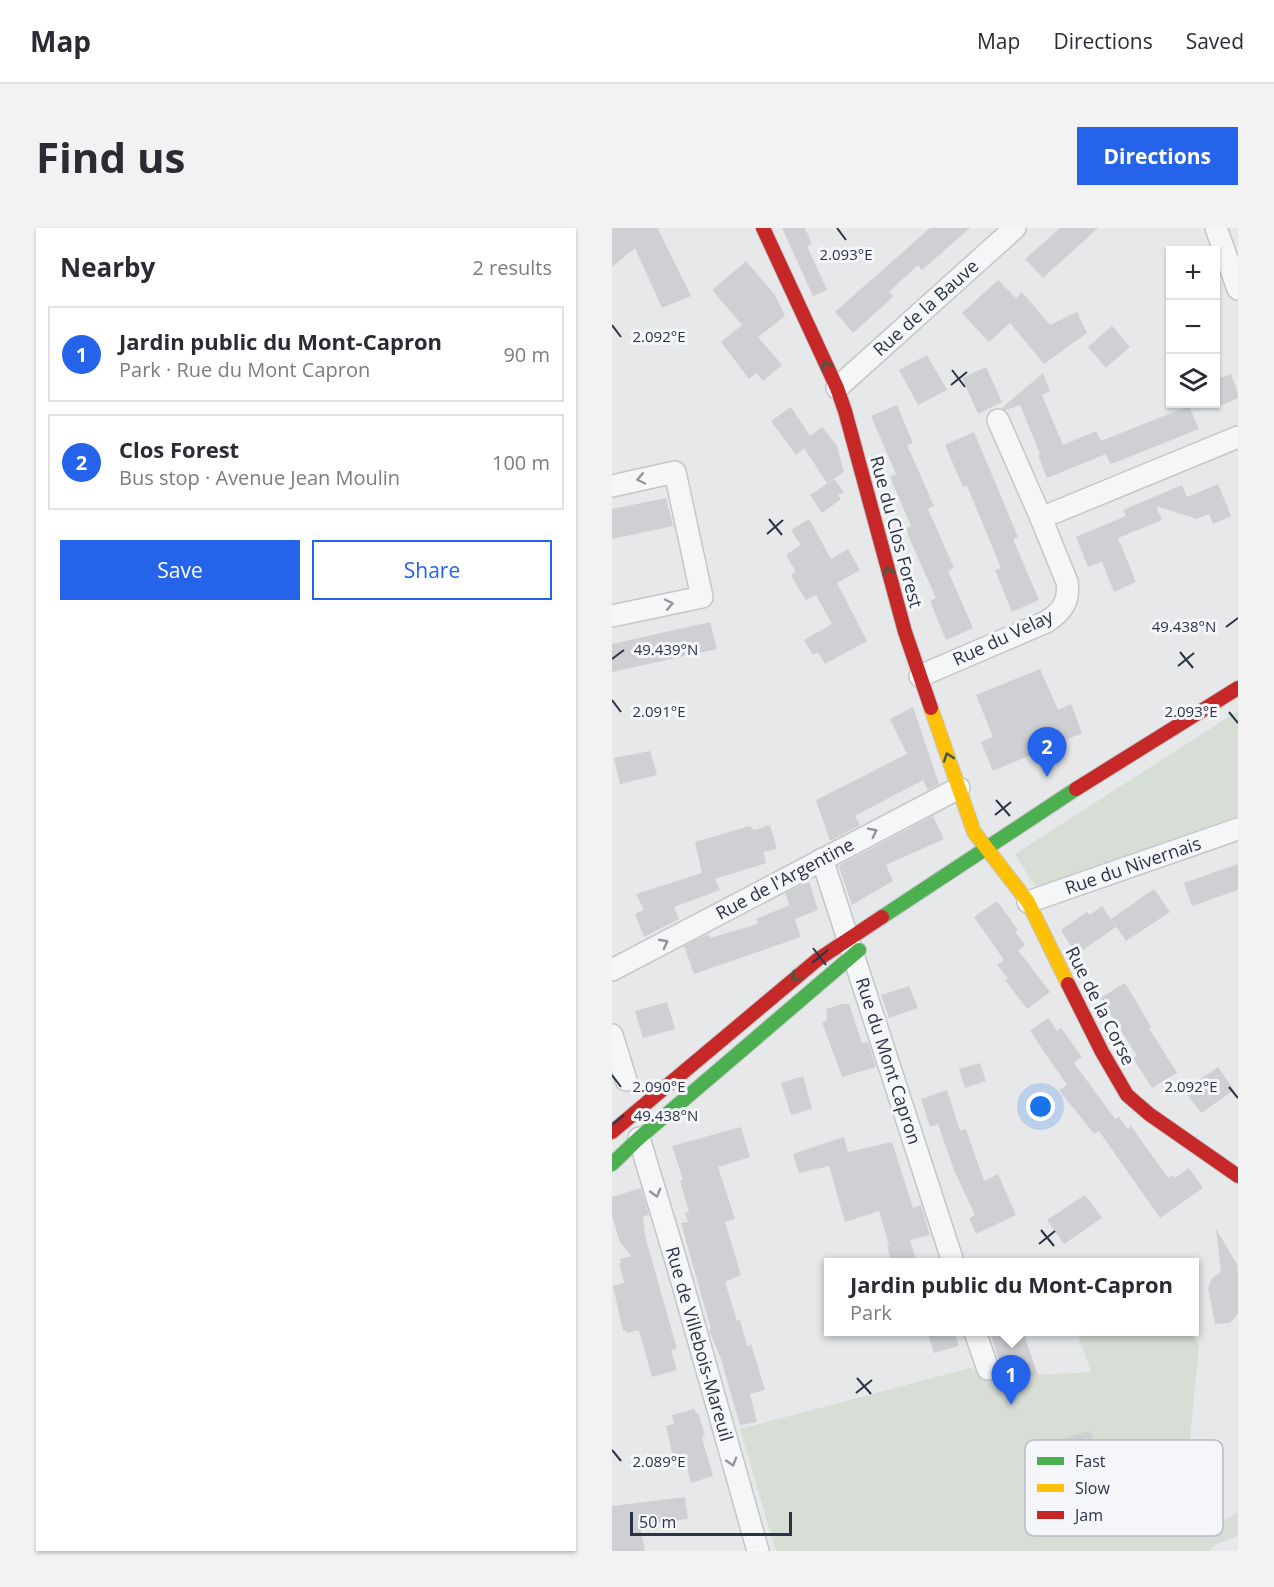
<!DOCTYPE html>
<html lang="en">
<head>
<meta charset="utf-8">
<style>
	:root { --surface:#fff; --page:#f2f2f3; --text:#2b2b33; --muted:#7c7c81; --line:#e1e1e2; --accent:#2563eb }
	body { margin:0; font-family:"Open Sans",sans-serif; background:var(--page); color:var(--text) }
	.controls { position:absolute; right:18px; top:18px; display:grid; overflow:hidden; border-radius:0px; box-shadow:0 2px 4px #0004 }
	.controls button { width:54px; height:54px; display:grid; place-items:center; padding:0; border:0; border-bottom:2px solid var(--line); background:var(--surface); color:var(--text); font:30px sans-serif }
	.scale { position:absolute; left:18px; bottom:15px; width:162px; box-sizing:border-box; padding-left:6px; border:3px solid #2b3445; border-top:0; font-size:16px; line-height:21px; white-space:nowrap; color:#2b3445; -webkit-text-stroke:4px #f4f6f9; paint-order:stroke }
	.you { position:absolute; left:429px; top:879px; width:21px; height:21px; margin:-15px; border:4px solid #fff; border-radius:50%; background:#1a73e8; box-shadow:0 0 0 9px #1a73e833 }
	.badge { display:grid; place-items:center; width:39px; height:39px; border-radius:50%; background:var(--accent); color:#fff; font-size:20px; font-weight:700 }
	.pin { position:absolute; translate:-50% -50px; filter:drop-shadow(0 2px 3px #0008) }
	.pin::after { content:''; position:absolute; top:32px; width:21px; height:18px; background:inherit; clip-path:polygon(0 0,100% 0,50% 100%) }
	.popup { position:absolute; left:212px; top:1030px; width:375px; height:78px; box-sizing:border-box; display:grid; place-content:center; border-radius:0px; background:var(--surface); filter:drop-shadow(0 2px 4px #0005); font-size:20px; white-space:nowrap; color:var(--muted) }
	.popup b { font-size:22px; color:var(--text) }
	.popup::after { content:''; position:absolute; left:50%; top:100%; margin-left:-12px; border:12px solid transparent; border-top-color:var(--surface) }
	.list { margin:0; padding:0; list-style:none }
	h2 { display:flex; justify-content:space-between; align-items:center; height:78px; margin:0; padding:0 24px; font-size:26px }
	h2 small { font-size:20px; font-weight:400; color:var(--muted) }
	.list li { display:grid; grid-template-columns:39px 1fr auto; gap:18px; align-items:center; box-sizing:border-box; height:96px; margin:0 12px 12px; padding:0 12px; border:2px solid var(--line); border-radius:0px }
	.list b { display:block; font-size:22px; white-space:nowrap }
	.list p { margin:0; font-size:20px; white-space:nowrap; color:var(--muted) }
	.list em { font-size:20px; font-style:normal; color:var(--muted) }
	.actions { display:flex; gap:12px; padding:18px 24px }
	.actions a { flex:1; padding:14px 0; border:2px solid var(--accent); border-radius:0px; text-align:center; font-size:21px; color:var(--accent) }
	.actions .main { background:var(--accent); color:#fff }
	.icon { flex:none; width:33px; height:33px; fill:none; stroke:currentColor; stroke-width:2; stroke-linecap:round; stroke-linejoin:round }
	.map { position:relative; flex:none; width:626px; height:1323px; overflow:hidden; border-radius:0px }
	header { display:flex; align-items:center; gap:36px; box-sizing:border-box; height:84px; padding:0 30px; background:var(--surface); border-bottom:2px solid var(--line) }
	header strong { font-size:28px }
	nav { display:flex; gap:33px; margin-inline-start:auto; font-size:21px }
	.intro { display:flex; align-items:center; justify-content:space-between; box-sizing:border-box; height:144px; padding:0 36px }
	h1 { margin:0; font-size:42px }
	.button { padding:15px 27px; border-radius:0px; background:var(--accent); color:#fff; font-size:21px; font-weight:700 }
	main { display:flex; gap:36px; padding:0 36px }
	aside { flex:1; background:var(--surface); border-radius:0px; box-shadow:0 2px 4px #0004 }
	.map>svg:first-child { display:block }
	.green { fill:#d6ded6 }
	.building { fill:#ced0d3 }
	.lines { fill:none; stroke-linecap:round; stroke-linejoin:round }
	.street-casing { stroke:#c4c6c8; stroke-width:24 }
	.fast-casing { stroke:#c4c6c8; stroke-width:16 }
	.slow-casing { stroke:#c4c6c8; stroke-width:16 }
	.jam-casing { stroke:#c4c6c8; stroke-width:16 }
	.street { stroke:#f5f6f7; stroke-width:21 }
	.fast { stroke:#4caf50; stroke-width:14 }
	.slow { stroke:#ffc107; stroke-width:14 }
	.jam { stroke:#c62828; stroke-width:14 }
	.oneway { stroke:#375f49 }
	.oneway2 { stroke:#90959e }
	.ticks { fill:none; stroke:#2b3445; stroke-width:2 }
	.labels { text-anchor:middle; stroke-width:6; stroke-linejoin:round; paint-order:stroke }
	.street-label { font-size:18px; fill:#2b3445; stroke:#f4f6f9 }
	.key { fill:#f4f6f9; stroke:#b8bcc3; stroke-width:1.5 }
	.key-label { font-size:16px; fill:#2b3445 }
	.ticks-label { font-size:15px; text-anchor:middle; fill:#2b3445; stroke:#f4f6f9; stroke-width:6; stroke-linejoin:round; paint-order:stroke }
</style>
</head>
<body>
<header>
<strong>Map</strong>
<nav><a>Map</a><a>Directions</a><a>Saved</a></nav>
</header>
<div class="intro"><h1>Find us</h1><a class="button">Directions</a></div>
<main>
<aside>
<h2>Nearby<small>2 results</small></h2>
<ul class="list">
<li><span class="badge">1</span><div><b>Jardin public du Mont-Capron</b><p>Park · Rue du Mont Capron</p></div><em>90 m</em></li>
<li><span class="badge">2</span><div><b>Clos Forest</b><p>Bus stop · Avenue Jean Moulin</p></div><em>100 m</em></li>
</ul>
<div class="actions"><a class="main">Save</a><a>Share</a></div>
</aside>
<div class="map">
<svg width="626" height="1323" viewBox="0 0 626 1323">
	<rect width="100%" height="100%" fill="#e6e8ea"/>
	<!-- green -->
	<g class="green">
		<polygon points="626,483 626,588 424,660 403,626"/>
		<polygon points="465,1104 579,1104 587,1117 570,1292 609,1295 626,1284 626,1308 604,1316 598,1323 164,1323 128,1201 358,1140 394,1154 427,1147 479,1144"/>
	</g>
	<!-- building -->
	<g class="building">
		<polygon points="0,0 48,0 46,1 79,68 50,80 23,20 0,39"/>
		<polygon points="170,0 193,0 200,16 195,18 215,62 201,68"/>
		<polygon points="318,0 358,0 310,42 306,37 277,64 282,68 241,105 223,84"/>
		<polygon points="448,0 486,0 431,50 413,31"/>
		<polygon points="134,33 163,67 173,88 146,109 170,137 151,153 144,145 137,151 109,114 130,97 100,62"/>
		<polygon points="386,52 404,70 410,64 438,97 465,84 475,105 432,136 398,95 377,114 350,85"/>
		<polygon points="500,98 518,119 494,140 476,119"/>
		<polygon points="315,127 335,162 306,177 287,142"/>
		<polygon points="374,139 390,174 366,186 350,150"/>
		<polygon points="431,145 438,163 430,167 451,217 484,203 489,213 577,178 587,201 507,233 498,236 494,226 435,250 426,227 428,226 408,177 394,182 390,180"/>
		<polygon points="619,146 626,165 626,170 603,180 603,152"/>
		<polygon points="285,177 301,215 295,217 322,278 316,281 342,340 336,343 361,400 334,412 318,373 324,370 299,314 294,300 299,298 278,249 284,246 259,188"/>
		<polygon points="179,179 198,208 210,199 225,218 232,244 215,255 192,220 184,227 159,193"/>
		<polygon points="362,204 406,309 401,311 427,372 400,384 383,342 389,340 355,258 351,259 333,217"/>
		<polygon points="222,251 232,264 226,267 229,271 210,285 198,267"/>
		<polygon points="606,256 619,288 601,296 597,286 585,291 544,278 550,292 506,310 524,354 502,364 490,334 476,339 464,309 514,288 511,282 570,257 575,269"/>
		<polygon points="54,270 61,298 0,311 0,281"/>
		<polygon points="197,291 219,331 236,321 248,342 225,355 255,413 213,436 206,424 201,427 192,412 220,396 204,367 194,372 187,361 179,347 184,344 174,327 189,317 179,302"/>
		<polygon points="98,394 105,421 0,444 0,416"/>
		<polygon points="428,441 446,482 459,476 470,505 381,543 369,514 381,509 364,467"/>
		<polygon points="301,479 327,556 316,562 311,552 243,588 248,597 218,613 204,572 295,526 278,491"/>
		<polygon points="38,523 45,547 8,556 2,530"/>
		<polygon points="321,588 332,611 274,637 281,653 240,677 227,639 228,637"/>
		<polygon points="158,597 165,621 151,624 154,635 103,651 108,662 62,679 67,691 32,709 23,686 32,682 24,666 90,645 83,614 138,598 142,602"/>
		<polygon points="626,636 626,662 580,678 572,655"/>
		<polygon points="197,653 206,682 183,691 173,665"/>
		<polygon points="542,661 558,684 514,713 499,691"/>
		<polygon points="385,673 406,702 403,704 413,717 406,722 438,764 415,781 393,752 396,750 385,737 392,732 362,689"/>
		<polygon points="178,677 189,709 82,746 72,718 96,706 98,710 146,696 144,691"/>
		<polygon points="490,678 504,699 464,727 449,702 475,684 478,687"/>
		<polygon points="513,755 531,785 539,799 537,800 565,845 540,860 521,830 525,828 488,770"/>
		<polygon points="297,758 306,780 277,790 269,767"/>
		<polygon points="55,774 63,801 31,810 23,783"/>
		<polygon points="230,776 237,776 250,815 256,814 264,839 230,849 210,794 215,792 214,781"/>
		<polygon points="436,790 445,803 449,800 470,829 462,835 503,891 507,889 516,901 519,898 556,950 561,947 563,950 577,940 591,960 548,990 487,903 482,906 447,862 455,857 418,803"/>
		<polygon points="368,835 374,853 353,860 347,841"/>
		<polygon points="606,839 622,862 589,885 572,862"/>
		<polygon points="191,848 200,881 179,887 169,855"/>
		<polygon points="335,862 348,903 354,901 372,953 386,946 404,987 364,1006 357,990 363,987 342,942 326,896 318,899 309,871"/>
		<polygon points="129,899 138,929 106,939 123,991 113,994 129,1047 113,1054 125,1093 128,1092 135,1118 139,1116 153,1162 138,1166 145,1194 128,1197 109,1131 97,1102 99,1101 69,995 76,994 73,985 77,984 68,953 71,952 60,918"/>
		<polygon points="232,909 236,924 280,914 301,980 309,977 318,1007 298,1012 305,1035 280,1035 275,1017 277,1017 267,983 233,994 217,938 187,945 181,926"/>
		<polygon points="29,960 37,987 31,988 33,1008 65,1121 59,1122 65,1142 40,1149 27,1102 15,1105 14,1102 11,1103 1,1058 12,1055 7,1035 9,1035 8,1031 19,1028 8,1014 0,988 0,969"/>
		<polygon points="473,967 490,990 452,1016 435,992"/>
		<polygon points="604,1001 626,1038 626,1086 618,1095 603,1096 596,1060 600,1050 609,1044"/>
		<polygon points="315,1104 342,1104 347,1118 322,1125"/>
		<polygon points="378,1104 411,1104 426,1147 394,1154"/>
		<polygon points="82,1181 84,1185 86,1185 93,1207 90,1208 91,1214 101,1248 79,1255 74,1236 63,1238 54,1198 62,1196 60,1187"/>
		<polygon points="478,1203 495,1257 462,1267 450,1221 451,1210"/>
		<polygon points="73,1269 76,1291 28,1297 33,1323 0,1323 0,1278"/>
	</g>
	<g class="lines">
		<!-- street casing -->
		<g class="street-casing">
			<g id="street">
				<polyline points="604,0 626,61"/>
				<polyline points="225,160 403,0"/>
				<polyline points="386,192 429,290"/>
				<polyline points="0,258 63,244 90,369 0,388"/>
				<path d="M 308,448 L 434,394 C 450,384 458,373 455,354 L 429,290 L 626,209"/>
				<polyline points="210,631 341,1034"/>
				<polyline points="416,674 626,601"/>
				<polyline points="0,742 347,560"/>
				<polyline points="0,807 14,852"/>
				<polyline points="27,910 65,1036 146,1323"/>
				<polyline points="363,1104 376,1141"/>
			</g>
		</g>
		<!-- fast casing -->
		<g class="fast-casing">
			<g id="fast">
				<polyline points="270,689 464,561"/>
				<polyline points="0,936 27,910 247,722"/>
			</g>
		</g>
		<!-- slow casing -->
		<g class="slow-casing">
			<polyline id="slow" points="319,480 362,604 416,674 456,756"/>
		</g>
		<!-- jam casing -->
		<g class="jam-casing">
			<g id="jam">
				<polyline points="151,0 225,160 233,183 293,404 319,480"/>
				<polyline points="464,561 626,460"/>
				<polyline points="456,756 490,824 515,867 537,886 626,948"/>
				<polyline points="0,904 205,732 270,689"/>
			</g>
		</g>
		<!-- street -->
		<use href="#street" class="street"/>
		<!-- fast -->
		<use href="#fast" class="fast"/>
		<!-- slow -->
		<use href="#slow" class="slow"/>
		<!-- jam -->
		<use href="#jam" class="jam"/>
	</g>
	<!-- one-way arrows -->
	<defs><path id="oneway-chevron" d="M-2-3.5L2.5 0L-2 3.5" fill="none" stroke-width="1.6" stroke-linecap="round" stroke-linejoin="round" transform="scale(1.5)"/></defs>
	<g class="oneway">
		<use href="#oneway-chevron" transform="translate(214 137) rotate(-115)"/>
		<use href="#oneway-chevron" transform="translate(276 343) rotate(-105)"/>
		<use href="#oneway-chevron" transform="translate(336 529) rotate(-109)"/>
		<use href="#oneway-chevron" transform="translate(183 749) rotate(140)"/>
	</g>
	<g class="oneway2">
		<use href="#oneway-chevron" transform="translate(29 251) rotate(168)"/>
		<use href="#oneway-chevron" transform="translate(57 376) rotate(-12)"/>
		<use href="#oneway-chevron" transform="translate(261 604) rotate(-27)"/>
		<use href="#oneway-chevron" transform="translate(52 715) rotate(-28)"/>
		<use href="#oneway-chevron" transform="translate(44 965) rotate(74)"/>
		<use href="#oneway-chevron" transform="translate(120 1234) rotate(74)"/>
	</g>
	<!-- ticks -->
	<path class="ticks" d="M 225,0 L 234,12M 0,97 L 9,109M 340,142 L 353,159M 339,157 L 355,144M 157,291 L 170,307M 155,306 L 171,292M 614,399 L 626,390M 568,424 L 581,440M 0,431 L 12,422M 566,438 L 582,425M 0,472 L 9,484M 617,484 L 626,495M 384,572 L 398,588M 383,587 L 399,574M 201,720 L 214,737M 200,735 L 216,722M 0,847 L 9,859M 617,859 L 626,870M 0,897 L 12,887M 429,1002 L 442,1018M 427,1016 L 443,1003M 245,1150 L 259,1166M 244,1165 L 260,1152M 0,1222 L 9,1233"/>
	<g class="labels">
		<!-- street labels -->
		<g class="street-label">
			<text transform="translate(314 80) rotate(-42)" y="6">Rue de la Bauve</text>
			<text transform="translate(284 304) rotate(75)" y="6">Rue du Clos Forest</text>
			<text transform="translate(391 410) rotate(-25)" y="6">Rue du Velay</text>
			<text transform="translate(521 638) rotate(-19)" y="6">Rue du Nivernais</text>
			<text transform="translate(173 651) rotate(-28)" y="6">Rue de l'Argentine</text>
			<text transform="translate(488 778) rotate(63)" y="6">Rue de la Corse</text>
			<text transform="translate(276 833) rotate(72)" y="6">Rue du Mont Capron</text>
			<text transform="translate(87 1116) rotate(74)" y="6">Rue de Villebois-Mareuil</text>
		</g>
	</g>
	<!-- legend -->
	<rect x="413" y="1212" width="198" height="96" rx="9" class="key"/>
	<rect x="425" y="1229" width="27" height="8" fill="#4caf50"/>
	<rect x="425" y="1256" width="27" height="8" fill="#ffc107"/>
	<rect x="425" y="1283" width="27" height="8" fill="#c62828"/>
	<g class="key-label">
		<text x="463" y="1239">Fast</text>
		<text x="463" y="1266">Slow</text>
		<text x="463" y="1293">Jam</text>
	</g>
	<g class="ticks-label">
		<text x="234" y="32">2.093°E</text>
		<text x="47" y="114">2.092°E</text>
		<text x="572" y="404">49.438°N</text>
		<text x="54" y="427">49.439°N</text>
		<text x="47" y="489">2.091°E</text>
		<text x="579" y="489">2.093°E</text>
		<text x="47" y="864">2.090°E</text>
		<text x="579" y="864">2.092°E</text>
		<text x="54" y="893">49.438°N</text>
		<text x="47" y="1239">2.089°E</text>
	</g>
</svg>
<div class="controls">
<button>+</button>
<button>−</button>
<button><svg class="icon" aria-label="layers" viewBox="0 0 24 24"><path d="M12 4l9 5-9 5-9-5zM3 14l9 5 9-5"/></svg></button>
</div>
<div class="scale">50 m</div>
<div class="you"></div>
<div class="pin badge" style="left:399px;top:1177px">1</div>
<div class="popup"><b>Jardin public du Mont-Capron</b>Park</div>
<div class="pin badge" style="left:435px;top:549px">2</div>
</div>
</main>
</body>
</html>
